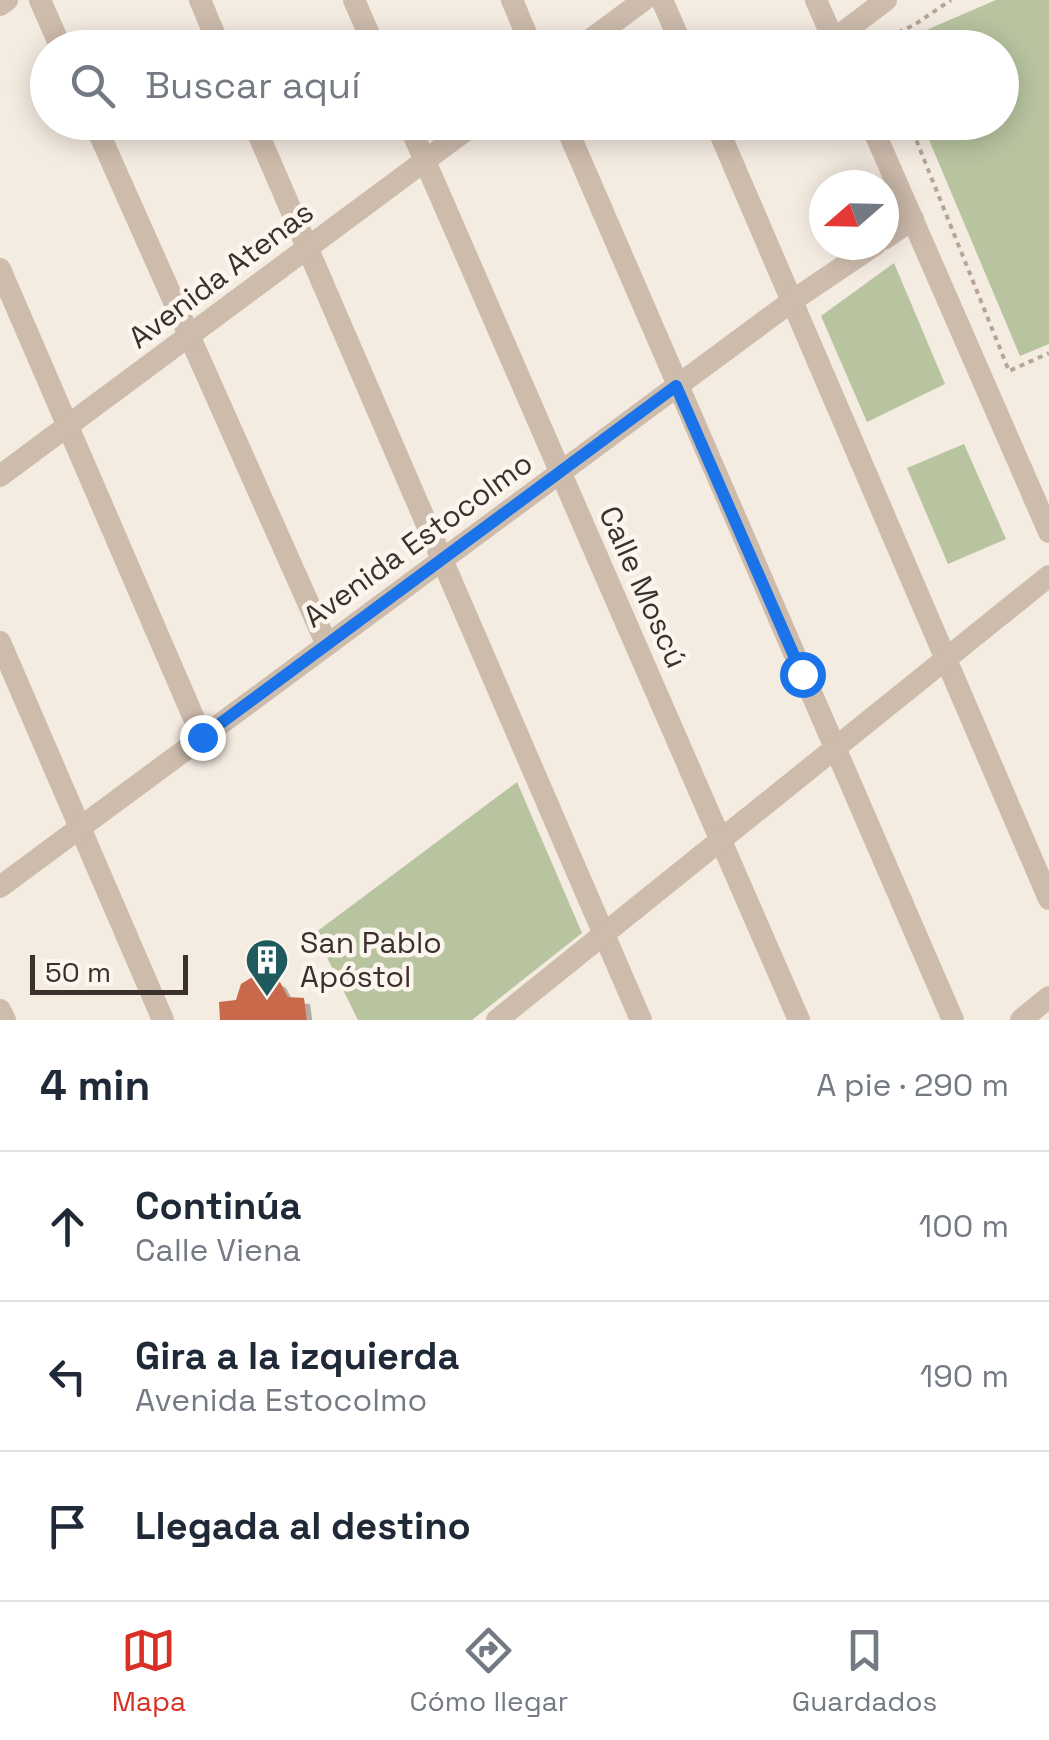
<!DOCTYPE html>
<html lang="es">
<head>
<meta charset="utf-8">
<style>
	:root { --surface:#fff; --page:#f6f6f7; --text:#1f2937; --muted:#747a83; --line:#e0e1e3; --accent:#d93025 }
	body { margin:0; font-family:"Space Grotesk",sans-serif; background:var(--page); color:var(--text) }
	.compass { position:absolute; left:809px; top:170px; width:90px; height:90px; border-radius:50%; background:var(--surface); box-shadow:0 5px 25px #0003; rotate:250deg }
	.scale { position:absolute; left:30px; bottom:25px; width:158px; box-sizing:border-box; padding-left:10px; border:5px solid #3b302b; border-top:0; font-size:28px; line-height:35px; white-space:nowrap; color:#3b302b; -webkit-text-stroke:8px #fbf5ee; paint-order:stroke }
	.stop { position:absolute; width:30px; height:30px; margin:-22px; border:8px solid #1a73e8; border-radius:50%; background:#fff }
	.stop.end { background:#1a73e8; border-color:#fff; box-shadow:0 2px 10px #0008 }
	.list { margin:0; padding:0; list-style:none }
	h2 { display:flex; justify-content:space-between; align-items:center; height:130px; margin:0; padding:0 40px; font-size:42px }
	h2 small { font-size:32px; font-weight:400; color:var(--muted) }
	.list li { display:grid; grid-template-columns:65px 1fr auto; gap:30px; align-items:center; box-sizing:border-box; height:150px; padding:0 40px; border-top:2px solid var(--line) }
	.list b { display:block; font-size:38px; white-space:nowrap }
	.list p { margin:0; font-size:32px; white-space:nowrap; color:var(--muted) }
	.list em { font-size:32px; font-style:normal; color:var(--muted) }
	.icon { flex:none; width:55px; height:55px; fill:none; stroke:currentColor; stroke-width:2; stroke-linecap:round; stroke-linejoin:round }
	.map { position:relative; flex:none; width:1049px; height:1020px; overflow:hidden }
	.search { position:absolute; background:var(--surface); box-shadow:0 5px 25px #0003; left:30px; right:30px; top:30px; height:110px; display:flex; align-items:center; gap:25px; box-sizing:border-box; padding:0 35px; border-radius:55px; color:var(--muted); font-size:38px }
	.sheet { height:580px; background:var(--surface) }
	nav { display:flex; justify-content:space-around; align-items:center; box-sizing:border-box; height:140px; border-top:2px solid var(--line); background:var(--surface); font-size:28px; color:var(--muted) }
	nav a { display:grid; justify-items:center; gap:5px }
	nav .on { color:var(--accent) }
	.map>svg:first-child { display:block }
	.green { fill:#b8c4a0 }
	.building { fill:#c8694b; filter:url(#shadow) }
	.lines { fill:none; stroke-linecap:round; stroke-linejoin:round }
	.path { stroke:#b9a596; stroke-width:4; stroke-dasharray:5 5; stroke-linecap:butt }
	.minor { stroke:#cdbbac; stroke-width:22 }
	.route { stroke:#1a73e8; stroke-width:12 }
	.labels { text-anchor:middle; stroke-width:9; stroke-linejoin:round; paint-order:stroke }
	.street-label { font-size:30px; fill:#3b302b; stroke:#fbf5ee }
	.poi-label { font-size:30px; fill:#3b302b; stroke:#fbf5ee; text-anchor:start }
</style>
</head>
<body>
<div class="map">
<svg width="1049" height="1020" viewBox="0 0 1049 1020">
	<defs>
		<filter id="shadow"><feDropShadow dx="6" dy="6" stdDeviation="0" flood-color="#0004"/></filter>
	</defs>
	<rect width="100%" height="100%" fill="#f4ebe1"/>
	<!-- green -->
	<g class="green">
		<polygon points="996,0 1049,0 1049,344 1020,356 922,123 1002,122 1002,48 889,46"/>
		<polygon points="894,263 945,384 867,422 821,316"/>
		<polygon points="964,444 1006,539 948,564 907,468"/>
		<polygon points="517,782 582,933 472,1020 358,1020 315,933"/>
	</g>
	<!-- building -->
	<polygon class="building" points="267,975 280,982 288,997 304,998 307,1020 220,1020 219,1002 236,1000 241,984 254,976"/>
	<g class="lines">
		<!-- path -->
		<g class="path">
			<polyline points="878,48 876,43 914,25 951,0"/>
			<polyline points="909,122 1009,371 1049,353"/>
		</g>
		<!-- minor -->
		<g class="minor">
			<polyline points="40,0 61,48"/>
			<polyline points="200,0 220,48"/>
			<polyline points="354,0 375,48"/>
			<polyline points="512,0 532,48"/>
			<polyline points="662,0 683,48"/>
			<polyline points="816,0 837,48"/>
			<polyline points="0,5 7,0"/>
			<polyline points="833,40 886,0"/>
			<polyline points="579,48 644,0"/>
			<polyline points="94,122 327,645"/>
			<polyline points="253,122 641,1020"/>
			<polyline points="408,122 799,1020"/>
			<polyline points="564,122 953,1020"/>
			<polyline points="715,122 1049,899"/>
			<polyline points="870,122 1049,532"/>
			<polyline points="884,239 913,219"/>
			<polyline points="0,269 202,737"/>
			<polyline points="0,476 477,122"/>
			<polyline points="0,642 163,1020"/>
			<polyline points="0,887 792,301 875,245"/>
			<polyline points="0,1010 5,1020"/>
			<polyline points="497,1020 1049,576"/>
			<polyline points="1021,1020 1049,997"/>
		</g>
	</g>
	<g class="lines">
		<!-- route -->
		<polyline class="route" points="202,737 676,386 802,674"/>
	</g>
	<!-- icons -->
	<defs>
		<g id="building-pin" transform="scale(2.25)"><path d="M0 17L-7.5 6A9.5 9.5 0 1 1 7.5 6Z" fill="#1f5a5e" stroke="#fbf5ee"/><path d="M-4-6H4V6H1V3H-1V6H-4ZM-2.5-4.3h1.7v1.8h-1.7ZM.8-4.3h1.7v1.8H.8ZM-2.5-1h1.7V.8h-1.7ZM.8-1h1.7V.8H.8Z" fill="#fff"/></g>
	</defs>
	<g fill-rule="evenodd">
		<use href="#building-pin" x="267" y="960"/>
	</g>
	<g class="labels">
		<!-- street labels -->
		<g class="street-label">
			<text transform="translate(221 275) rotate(-37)" y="10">Avenida Atenas</text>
			<text transform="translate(418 540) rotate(-36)" y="10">Avenida Estocolmo</text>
			<text transform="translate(643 587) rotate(66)" y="10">Calle Moscú</text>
		</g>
		<!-- poi labels -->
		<g class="poi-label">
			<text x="300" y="953">San Pablo<tspan x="300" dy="34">Apóstol</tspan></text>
		</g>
	</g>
</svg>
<svg class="compass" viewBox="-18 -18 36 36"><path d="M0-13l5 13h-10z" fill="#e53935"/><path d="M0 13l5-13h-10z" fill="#747a83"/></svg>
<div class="scale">50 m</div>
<div class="stop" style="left:802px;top:674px"></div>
<div class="stop end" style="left:202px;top:737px"></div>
<div class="search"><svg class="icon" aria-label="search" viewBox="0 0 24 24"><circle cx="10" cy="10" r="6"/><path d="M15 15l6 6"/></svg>Buscar aquí</div>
</div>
<section class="sheet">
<h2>4 min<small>A pie · 290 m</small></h2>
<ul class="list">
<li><svg class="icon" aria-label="ahead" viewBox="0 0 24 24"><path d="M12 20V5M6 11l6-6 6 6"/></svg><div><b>Continúa</b><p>Calle Viena</p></div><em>100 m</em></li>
<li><svg class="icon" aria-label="left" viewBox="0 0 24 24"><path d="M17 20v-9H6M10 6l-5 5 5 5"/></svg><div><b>Gira a la izquierda</b><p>Avenida Estocolmo</p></div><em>190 m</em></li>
<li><svg class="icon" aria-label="arrive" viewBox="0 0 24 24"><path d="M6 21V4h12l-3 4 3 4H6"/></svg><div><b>Llegada al destino</b></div></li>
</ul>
</section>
<nav>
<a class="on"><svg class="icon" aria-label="map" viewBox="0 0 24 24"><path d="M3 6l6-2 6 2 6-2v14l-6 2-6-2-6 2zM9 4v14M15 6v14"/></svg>Mapa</a>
<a><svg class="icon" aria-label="directions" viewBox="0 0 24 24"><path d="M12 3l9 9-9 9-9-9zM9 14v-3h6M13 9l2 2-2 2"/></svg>Cómo llegar</a>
<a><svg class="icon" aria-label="saved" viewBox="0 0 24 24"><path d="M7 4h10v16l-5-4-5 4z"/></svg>Guardados</a>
</nav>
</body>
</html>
